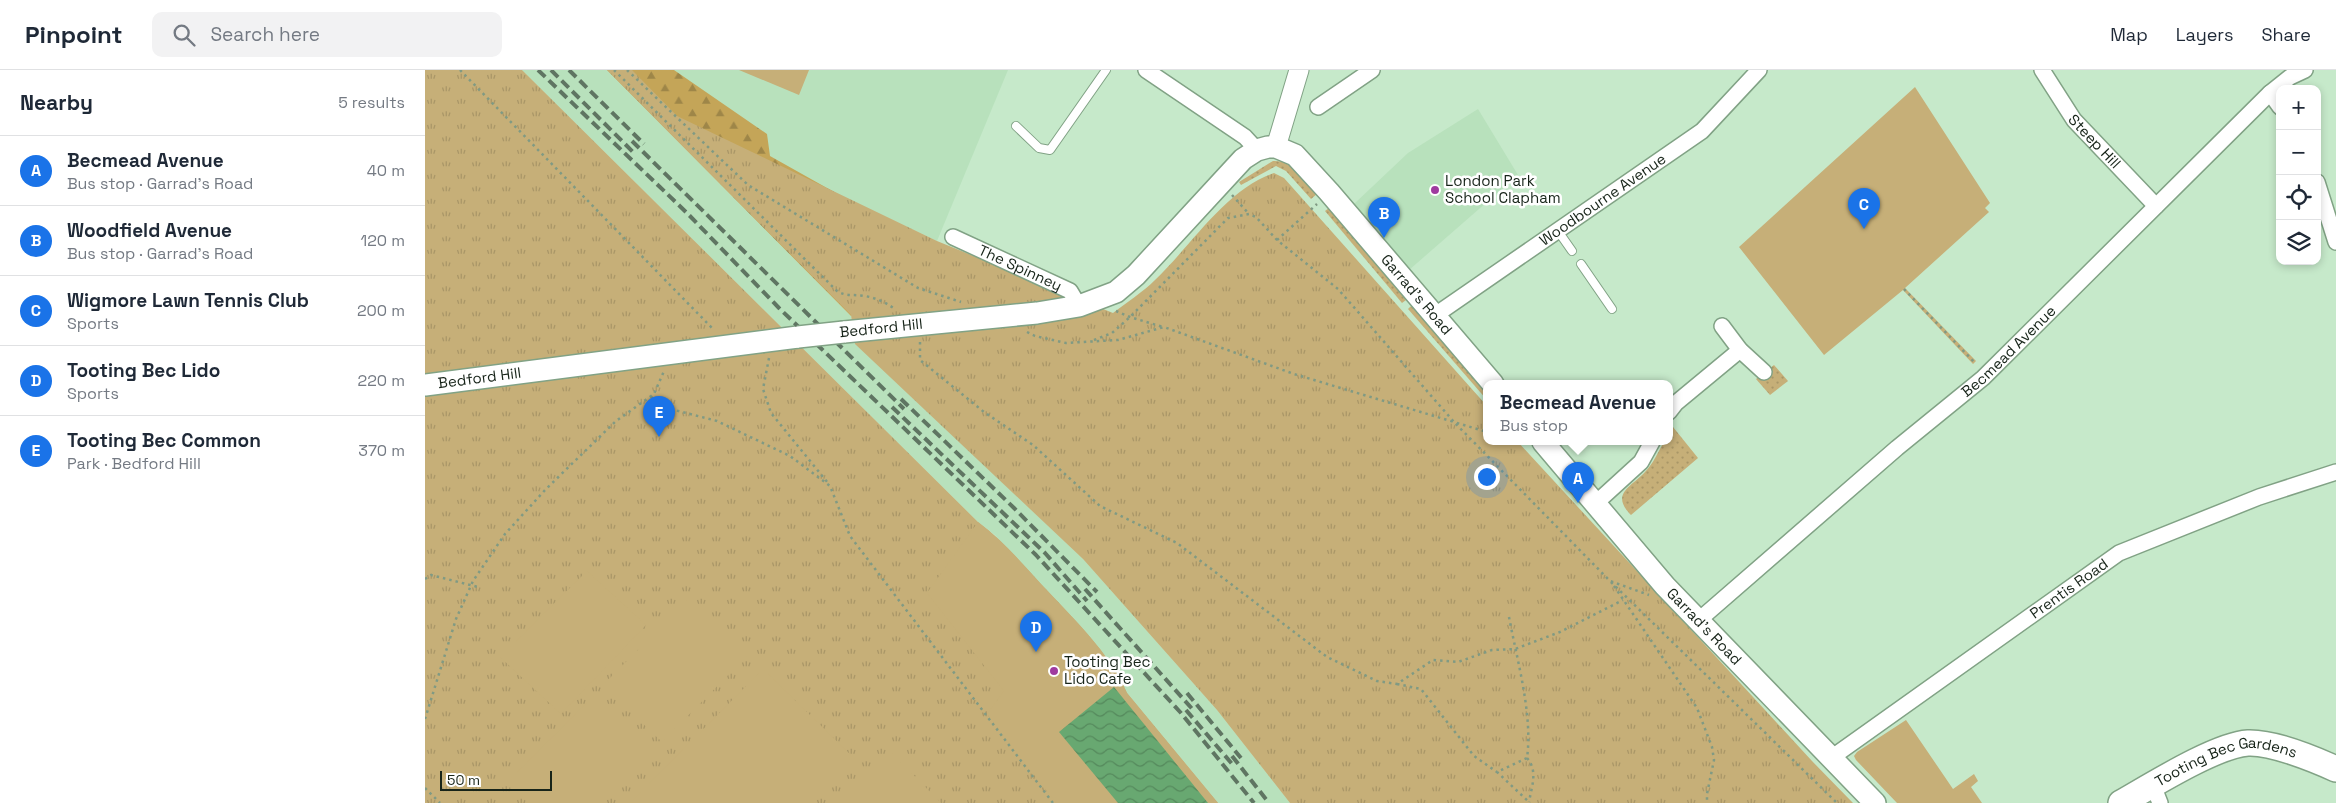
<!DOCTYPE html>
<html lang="en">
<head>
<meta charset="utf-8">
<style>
	:root { --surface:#fff; --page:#f2f2f3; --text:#1f2937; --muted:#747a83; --line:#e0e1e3; --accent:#1a73e8 }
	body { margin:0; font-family:"Space Grotesk",sans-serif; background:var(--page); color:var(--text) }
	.controls { position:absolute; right:15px; top:15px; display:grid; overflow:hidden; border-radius:10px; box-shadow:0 2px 8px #0003 }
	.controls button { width:45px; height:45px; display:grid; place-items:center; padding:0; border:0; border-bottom:1px solid var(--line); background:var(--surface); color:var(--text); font:25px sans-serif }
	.scale { position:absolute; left:15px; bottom:12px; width:112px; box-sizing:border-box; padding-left:5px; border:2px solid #172419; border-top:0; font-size:14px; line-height:18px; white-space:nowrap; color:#172419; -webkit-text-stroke:4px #fff; paint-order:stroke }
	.you { position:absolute; left:1061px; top:406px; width:18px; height:18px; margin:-12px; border:4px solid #fff; border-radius:50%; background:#1a73e8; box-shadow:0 0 0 8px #1a73e833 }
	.badge { display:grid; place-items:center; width:32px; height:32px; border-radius:50%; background:var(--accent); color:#fff; font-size:16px; font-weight:700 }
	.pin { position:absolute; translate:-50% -41px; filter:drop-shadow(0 1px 2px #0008) }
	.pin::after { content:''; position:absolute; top:26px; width:18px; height:15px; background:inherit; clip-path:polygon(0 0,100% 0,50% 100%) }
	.popup { position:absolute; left:1058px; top:310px; width:190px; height:65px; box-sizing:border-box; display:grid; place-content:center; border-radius:10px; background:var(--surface); filter:drop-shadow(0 1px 4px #0005); font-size:16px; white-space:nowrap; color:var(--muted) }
	.popup b { font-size:19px; color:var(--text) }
	.popup::after { content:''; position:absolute; left:50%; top:100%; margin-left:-10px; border:10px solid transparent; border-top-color:var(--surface) }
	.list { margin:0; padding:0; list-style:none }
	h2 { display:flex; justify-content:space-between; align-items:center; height:65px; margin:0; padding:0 20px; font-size:21px }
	h2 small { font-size:16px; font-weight:400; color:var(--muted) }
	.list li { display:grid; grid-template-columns:32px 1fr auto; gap:15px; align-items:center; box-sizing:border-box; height:70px; padding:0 20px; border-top:1px solid var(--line) }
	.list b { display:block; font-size:19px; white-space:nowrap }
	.list p { margin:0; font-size:16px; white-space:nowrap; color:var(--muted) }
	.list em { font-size:16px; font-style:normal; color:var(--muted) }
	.icon { flex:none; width:28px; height:28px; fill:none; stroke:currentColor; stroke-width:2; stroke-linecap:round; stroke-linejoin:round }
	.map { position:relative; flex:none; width:1911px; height:733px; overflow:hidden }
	header { display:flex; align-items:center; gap:30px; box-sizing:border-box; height:70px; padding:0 25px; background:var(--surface); border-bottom:1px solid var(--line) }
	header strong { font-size:24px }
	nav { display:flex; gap:28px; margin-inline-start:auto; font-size:18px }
	.search { width:350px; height:45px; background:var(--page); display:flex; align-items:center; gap:12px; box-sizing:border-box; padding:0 18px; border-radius:10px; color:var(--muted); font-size:19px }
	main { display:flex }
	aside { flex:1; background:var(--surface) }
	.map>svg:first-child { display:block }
	.built { fill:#b8e1bc }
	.grass { fill:url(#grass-dots) }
	.forest { fill:url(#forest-firs) }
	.park { fill:url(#park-tufts) }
	.garden { fill:#c6af78 }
	.water { fill:url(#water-waves) }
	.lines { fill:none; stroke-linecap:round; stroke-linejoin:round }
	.service-casing { stroke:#81a285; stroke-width:10 }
	.minor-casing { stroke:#81a285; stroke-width:18 }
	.tertiary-casing { stroke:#81a285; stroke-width:21 }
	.secondary-casing { stroke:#81a285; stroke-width:24 }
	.trunk-casing { stroke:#81a285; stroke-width:28 }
	.path { stroke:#809a83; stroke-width:2.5; stroke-dasharray:2.5 4; stroke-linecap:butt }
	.service { stroke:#fff; stroke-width:8 }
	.minor { stroke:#fff; stroke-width:15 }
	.tertiary { stroke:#fff; stroke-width:19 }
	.secondary { stroke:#fff; stroke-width:21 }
	.trunk { stroke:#fff; stroke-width:25 }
	.rail { stroke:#5f7562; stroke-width:4; stroke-dasharray:10 5; stroke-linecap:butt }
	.secondary-bridge-casing { stroke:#81a285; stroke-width:24; stroke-linecap:butt }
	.secondary-bridge { stroke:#fff; stroke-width:21 }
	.poi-dot { fill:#9f3a9f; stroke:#fff; stroke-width:2 }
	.labels { text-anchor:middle; stroke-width:5; stroke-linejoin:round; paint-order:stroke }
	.street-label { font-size:15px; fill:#172419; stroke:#fff }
	.poi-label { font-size:15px; fill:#172419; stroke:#fff; text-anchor:start }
</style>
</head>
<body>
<header>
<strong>Pinpoint</strong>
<div class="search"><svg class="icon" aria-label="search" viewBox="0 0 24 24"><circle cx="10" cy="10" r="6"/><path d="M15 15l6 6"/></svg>Search here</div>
<nav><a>Map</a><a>Layers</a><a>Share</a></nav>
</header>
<main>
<aside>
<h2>Nearby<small>5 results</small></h2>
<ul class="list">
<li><span class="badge">A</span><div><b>Becmead Avenue</b><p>Bus stop · Garrad's Road</p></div><em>40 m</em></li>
<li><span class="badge">B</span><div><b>Woodfield Avenue</b><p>Bus stop · Garrad's Road</p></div><em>120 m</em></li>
<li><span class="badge">C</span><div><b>Wigmore Lawn Tennis Club</b><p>Sports</p></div><em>200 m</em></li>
<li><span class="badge">D</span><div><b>Tooting Bec Lido</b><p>Sports</p></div><em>220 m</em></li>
<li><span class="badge">E</span><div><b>Tooting Bec Common</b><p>Park · Bedford Hill</p></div><em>370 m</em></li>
</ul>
</aside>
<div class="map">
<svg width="1911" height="733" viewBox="0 0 1911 733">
	<defs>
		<pattern id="grass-dots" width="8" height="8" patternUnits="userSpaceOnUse" patternTransform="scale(1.25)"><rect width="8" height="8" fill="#c6af78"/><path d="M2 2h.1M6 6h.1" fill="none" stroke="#a99667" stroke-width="1.8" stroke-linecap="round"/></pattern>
		<pattern id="forest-firs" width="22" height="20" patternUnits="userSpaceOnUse" patternTransform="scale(1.25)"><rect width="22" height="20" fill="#c4a558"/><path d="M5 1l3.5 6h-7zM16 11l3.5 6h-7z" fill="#9e8648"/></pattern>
		<pattern id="park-tufts" width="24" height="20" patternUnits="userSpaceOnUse" patternTransform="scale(1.25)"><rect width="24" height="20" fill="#c6af78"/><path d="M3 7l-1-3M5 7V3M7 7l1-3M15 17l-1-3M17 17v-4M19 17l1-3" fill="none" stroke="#a99667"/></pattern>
		<pattern id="water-waves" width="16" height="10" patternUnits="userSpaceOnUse" patternTransform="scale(1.25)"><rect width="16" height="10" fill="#68a871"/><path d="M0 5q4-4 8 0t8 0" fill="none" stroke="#55895c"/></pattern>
	</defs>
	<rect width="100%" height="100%" fill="#c6e9ca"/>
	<!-- built -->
	<g class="built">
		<polygon points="97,0 182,0 426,246 431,274 658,489 792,640 865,733 793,733 701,623 695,608 570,465 553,452"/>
		<polygon points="207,0 583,0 512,171 353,96"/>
		<polygon points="1053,39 1093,105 984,200 929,134 983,83"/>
	</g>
	<!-- grass -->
	<g class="grass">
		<path d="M 848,91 C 868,90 880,110 893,123 L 886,129 L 861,101 L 851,96 L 816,115 L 814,112 Z"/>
		<polygon points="904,138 981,230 977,233 900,141"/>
		<polygon points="986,236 1062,323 1062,330 983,239"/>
		<polygon points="1349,295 1363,311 1345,325 1331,309"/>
		<path d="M 1248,357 L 1273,388 L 1206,445 C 1185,424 1206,417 1220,402 C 1228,394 1233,382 1239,372 L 1244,372 L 1244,363 Z"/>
	</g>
	<!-- forest -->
	<polygon class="forest" points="182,0 249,0 342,64 345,86 516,182 426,246"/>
	<!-- park -->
	<g class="park">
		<path d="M 0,0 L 97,0 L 553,452 C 577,470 596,492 616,514 C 646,546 685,583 702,623 L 793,733 L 0,733 Z"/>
		<path d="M 182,0 L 207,0 L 252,46 L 512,171 L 688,243 C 702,232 718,222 730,210 C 766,176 801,119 849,103 L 859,108 L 1062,336 L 1062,372 L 1093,372 L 1387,691 L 1428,733 L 865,733 L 792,640 L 658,489 L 430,274 L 426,245 Z"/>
	</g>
	<!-- garden -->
	<g class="garden">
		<polygon points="314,0 384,0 374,25"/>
		<polygon points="1490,17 1565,133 1560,138 1564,142 1480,218 1551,291 1548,294 1478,220 1399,285 1314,177"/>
		<path d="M 553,452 C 577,470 596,492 616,514 C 646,546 685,583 702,623 L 793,733 L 631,733 L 562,644 L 579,621 L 502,523 Z"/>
		<polygon points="162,501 221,555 136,644 75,587"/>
		<polygon points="264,528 324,584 237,672 178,615"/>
		<polygon points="338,599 431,690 388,733 205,733"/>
		<polygon points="171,624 229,682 178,733 103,733 82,712"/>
		<polygon points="1481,650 1528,719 1549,704 1553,711 1546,717 1557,733 1472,733 1431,690 1429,686 1432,682"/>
		<polygon points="466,682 516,733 413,733"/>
	</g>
	<!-- water -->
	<polygon class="water" points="689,617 783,733 693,733 634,662"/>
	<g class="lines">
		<!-- service casing -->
		<g class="service-casing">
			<g id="service">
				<polyline points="591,56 614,78 625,80 681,0"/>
				<polyline points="1133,161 1147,181"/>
				<polyline points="1156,194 1187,239"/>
			</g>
		</g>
		<!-- minor casing -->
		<g class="minor-casing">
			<g id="minor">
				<polyline points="721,0 820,67 832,80"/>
				<path id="s1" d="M 1617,0 L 1649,50 L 1731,136"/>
				<polyline points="1845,23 1855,37"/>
				<polyline points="893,37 947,0"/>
				<polyline points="1892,112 1911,172"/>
				<path id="s2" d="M 528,167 L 645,221 L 654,236"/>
				<path id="s3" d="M 1009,246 L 1277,61 L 1334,0"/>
				<polyline points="1297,256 1315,280 1339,302"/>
				<polyline points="1244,342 1251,333 1315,280"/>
				<polyline points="1171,433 1216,392 1227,372"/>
				<path id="s4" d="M 1274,550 L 1472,378 L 1558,308 L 1845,23 L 1865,7 L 1880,0"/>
				<path id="s5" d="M 1406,688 L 1694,483 L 1834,427 L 1911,402"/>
				<polyline points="1728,715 1735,733"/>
			</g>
		</g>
		<!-- tertiary casing -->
		<g class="tertiary-casing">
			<polyline id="tertiary" points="851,77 874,0"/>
		</g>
		<!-- secondary casing -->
		<g class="secondary-casing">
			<g id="secondary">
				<path id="s6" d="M 419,262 L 612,243 L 654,236 L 691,222 L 711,205 L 818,89 L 832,80 L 843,77 L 851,77 L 870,85 L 904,122 L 1068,314"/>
				<path id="s7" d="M 0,315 L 373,267"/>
				<path id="s8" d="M 1118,372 L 1240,516 L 1450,733"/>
			</g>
		</g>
		<!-- trunk casing -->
		<g class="trunk-casing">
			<g id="trunk">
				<path id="s9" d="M 1696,733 C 1726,716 1791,675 1823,673 C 1847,672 1889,689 1911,699"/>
			</g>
		</g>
		<!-- path -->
		<g class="path">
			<polyline points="35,0 289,260"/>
			<path d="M 189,0 L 412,221 C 422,227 429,224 440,226 C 451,228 460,232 470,239"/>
			<polyline points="202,0 323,115 493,218 536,232"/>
			<polyline points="807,125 824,144"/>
			<polyline points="852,170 892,134"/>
			<polyline points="1479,219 1551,294"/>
			<polyline points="691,241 705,247 738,257"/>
			<polyline points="602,262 610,266 641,273 693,270 739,257 869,304 1029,352 1185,511 1224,525"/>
			<polyline points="669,270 687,263 705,247 803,148 824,144 831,147 852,170 913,219 1029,352 1062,362"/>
			<polyline points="495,272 495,290 559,342 608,375 675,436 752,473 902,587 952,611 972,614 1008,590 1033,592 1067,580 1090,579 1135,562 1198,530"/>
			<polyline points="344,288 338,319 346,343 403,413"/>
			<polyline points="226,326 230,335 292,351 365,386 405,416 425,466 628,733"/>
			<polyline points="0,509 6,505 53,517"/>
			<polyline points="1186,512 1412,733"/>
			<polyline points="1189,516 1272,638 1287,677 1289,690 1282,724 1282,733"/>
			<path d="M 1084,547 C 1092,590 1108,645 1102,688 L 1072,702 L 1105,733"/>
			<polyline points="972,614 996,619 1049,686 1072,702"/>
			<polyline points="0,649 31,549 48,511 80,464 121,419 191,351 229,324 239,301"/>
			<path d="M 1102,688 C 1113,701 1107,715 1104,732"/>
			<polyline points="0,718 15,733"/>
		</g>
		<!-- service -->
		<use href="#service" class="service"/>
		<!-- minor -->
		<use href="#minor" class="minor"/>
		<!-- tertiary -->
		<use href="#tertiary" class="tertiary"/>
		<!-- secondary -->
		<use href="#secondary" class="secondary"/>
		<!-- trunk -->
		<use href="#trunk" class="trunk"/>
		<!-- rail -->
		<g class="rail">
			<polyline points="113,0 262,143 354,238 611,485 756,643 829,733"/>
			<polyline points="126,0 209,83"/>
			<polyline points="144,0 219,74"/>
			<polyline points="207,71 479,339"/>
			<polyline points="476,329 589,438 672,522"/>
			<polyline points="467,337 620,483 662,531"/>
			<polyline points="660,519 770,642"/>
			<polyline points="762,623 816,688"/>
			<polyline points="761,640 808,695"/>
			<polyline points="807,686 844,733"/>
		</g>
		<!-- secondary-bridge casing -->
		<g class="secondary-bridge-casing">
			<polyline id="secondary-bridge" points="373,267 419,262"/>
		</g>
		<!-- secondary-bridge -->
		<use href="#secondary-bridge" class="secondary-bridge"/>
	</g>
	<!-- markers -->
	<g class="poi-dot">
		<circle cx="1010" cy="120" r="5"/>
		<circle cx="629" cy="601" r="5"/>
	</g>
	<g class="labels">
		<!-- street labels -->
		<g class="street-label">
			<text dy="5" stroke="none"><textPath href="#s1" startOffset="89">Steep Hill</textPath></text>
			<text dy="5" stroke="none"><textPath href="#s3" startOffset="205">Woodbourne Avenue</textPath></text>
			<text dy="5" stroke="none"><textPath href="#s2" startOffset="74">The Spinney</textPath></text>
			<text dy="5" stroke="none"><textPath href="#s6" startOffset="702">Garrad's Road</textPath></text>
			<text transform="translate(456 258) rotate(-6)" y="5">Bedford Hill</text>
			<text dy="5" stroke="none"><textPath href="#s4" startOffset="410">Becmead Avenue</textPath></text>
			<text dy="5" stroke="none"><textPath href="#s7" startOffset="55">Bedford Hill</textPath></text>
			<text dy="5" stroke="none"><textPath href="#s5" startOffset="292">Prentis Road</textPath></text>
			<text dy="5" stroke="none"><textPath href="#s8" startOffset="245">Garrad's Road</textPath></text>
			<text dy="5" stroke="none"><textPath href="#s9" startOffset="116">Tooting Bec Gardens</textPath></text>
		</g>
		<!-- poi labels -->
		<g class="poi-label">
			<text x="1020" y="116">London Park<tspan x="1020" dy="17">School Clapham</tspan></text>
			<text x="639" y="597">Tooting Bec<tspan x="639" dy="17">Lido Cafe</tspan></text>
		</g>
	</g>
</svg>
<div class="controls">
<button>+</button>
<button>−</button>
<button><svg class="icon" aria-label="locate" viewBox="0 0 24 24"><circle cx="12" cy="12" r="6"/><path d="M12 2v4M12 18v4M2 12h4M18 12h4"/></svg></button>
<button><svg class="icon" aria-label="layers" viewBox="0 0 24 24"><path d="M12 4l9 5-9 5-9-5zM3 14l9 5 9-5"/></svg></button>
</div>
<div class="scale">50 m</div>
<div class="you"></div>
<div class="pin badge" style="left:1153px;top:433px">A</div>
<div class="popup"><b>Becmead Avenue</b>Bus stop</div>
<div class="pin badge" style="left:959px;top:168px">B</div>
<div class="pin badge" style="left:1439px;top:159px">C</div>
<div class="pin badge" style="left:611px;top:582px">D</div>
<div class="pin badge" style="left:234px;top:367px">E</div>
</div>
</main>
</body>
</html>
